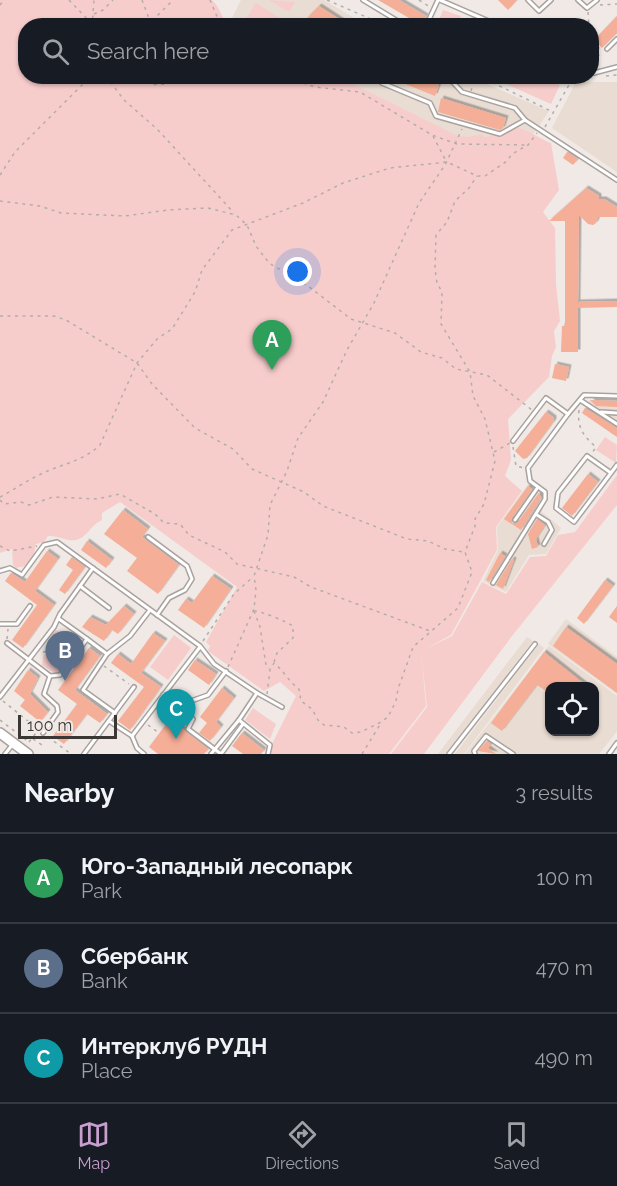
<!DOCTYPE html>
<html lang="en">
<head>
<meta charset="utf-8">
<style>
	:root { --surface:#171b24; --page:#20242c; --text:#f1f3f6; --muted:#9ea1a6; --line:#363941; --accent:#c89fcf }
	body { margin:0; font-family:Raleway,sans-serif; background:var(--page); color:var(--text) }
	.controls { position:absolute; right:18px; bottom:18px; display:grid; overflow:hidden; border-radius:12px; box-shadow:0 2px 4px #0004 }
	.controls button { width:54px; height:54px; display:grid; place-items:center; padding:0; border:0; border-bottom:2px solid var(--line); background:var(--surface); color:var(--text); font:30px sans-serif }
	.scale { position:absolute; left:18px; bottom:15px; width:99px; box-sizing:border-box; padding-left:6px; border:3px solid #3a3735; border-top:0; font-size:16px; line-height:21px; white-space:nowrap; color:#3a3735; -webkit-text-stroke:4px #f0e9e5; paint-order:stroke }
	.you { position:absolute; left:298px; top:272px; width:21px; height:21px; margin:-15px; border:4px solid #fff; border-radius:50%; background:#1a73e8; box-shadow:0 0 0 9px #1a73e833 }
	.badge { display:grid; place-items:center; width:39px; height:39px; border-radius:50%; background:var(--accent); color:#fff; font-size:20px; font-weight:700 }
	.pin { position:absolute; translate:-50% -50px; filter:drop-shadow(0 2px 3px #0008) }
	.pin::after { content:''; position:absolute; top:32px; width:21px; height:18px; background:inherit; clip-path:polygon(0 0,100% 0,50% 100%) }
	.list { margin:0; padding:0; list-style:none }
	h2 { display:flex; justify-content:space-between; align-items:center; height:78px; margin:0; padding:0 24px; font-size:26px }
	h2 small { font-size:20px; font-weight:400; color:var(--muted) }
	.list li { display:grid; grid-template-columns:39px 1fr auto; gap:18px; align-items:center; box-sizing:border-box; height:90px; padding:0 24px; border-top:2px solid var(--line) }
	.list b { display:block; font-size:22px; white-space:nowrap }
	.list p { margin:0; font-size:20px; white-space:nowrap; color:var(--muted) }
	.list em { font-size:20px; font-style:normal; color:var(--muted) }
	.icon { flex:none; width:33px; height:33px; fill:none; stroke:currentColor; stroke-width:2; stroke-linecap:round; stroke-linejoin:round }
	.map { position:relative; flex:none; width:617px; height:754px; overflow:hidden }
	.search { position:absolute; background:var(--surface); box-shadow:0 2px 4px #0004; left:18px; right:18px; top:18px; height:66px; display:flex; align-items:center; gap:15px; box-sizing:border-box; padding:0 21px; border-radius:24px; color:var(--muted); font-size:22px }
	.sheet { height:348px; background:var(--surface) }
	nav { display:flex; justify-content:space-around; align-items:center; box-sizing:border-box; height:84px; border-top:2px solid var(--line); background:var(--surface); font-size:16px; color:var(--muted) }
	nav a { display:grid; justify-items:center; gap:3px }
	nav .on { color:var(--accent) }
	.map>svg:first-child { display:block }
	.built { fill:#e9dcd2; fill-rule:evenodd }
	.green { fill:#f7cdcc }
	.building { fill:#f5ae97; filter:url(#shadow) }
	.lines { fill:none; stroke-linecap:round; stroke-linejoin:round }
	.lane-casing { stroke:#a9a29e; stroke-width:6 }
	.secondary-casing { stroke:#a9a29e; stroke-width:12 }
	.path { stroke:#b3adaa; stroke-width:1.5; stroke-dasharray:3 4.5; stroke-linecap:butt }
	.lane { stroke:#fff; stroke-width:3 }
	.secondary { stroke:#fff; stroke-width:9 }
</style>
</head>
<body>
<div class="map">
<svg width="617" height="754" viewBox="0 0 617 754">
	<defs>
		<filter id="shadow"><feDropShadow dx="2.5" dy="-2.5" stdDeviation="0" flood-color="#0004"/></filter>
	</defs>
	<rect width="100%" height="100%" fill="#f0e9e5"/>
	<!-- built -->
	<g class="built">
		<polygon points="241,0 324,0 366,25 228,26"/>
		<polygon points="313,77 471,77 549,111 528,142 464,139 350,84"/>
		<polygon points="576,82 617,82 617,172 552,128"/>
		<polygon points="590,400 617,401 617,437 582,413"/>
		<polygon points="529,483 543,495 542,512 561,528 546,554 529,555 506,592 483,581 498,550 497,527"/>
		<polygon points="566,619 617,657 617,694 548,644"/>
		<polygon points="527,637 533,641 445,754 438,754"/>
		<polygon points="539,644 544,648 464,754 455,754"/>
		<path d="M 549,646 L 617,696 L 617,731 L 599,754 L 465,754 ZM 550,686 L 594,686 L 594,732 L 550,732 Z"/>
	</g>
	<!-- green -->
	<g class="green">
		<path d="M 0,0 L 212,0 C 220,7 221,17 228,25 L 26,26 L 26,76 L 322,77 L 345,80 L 458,136 L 469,137 L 482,134 L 484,137 C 493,137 497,131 504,128 C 518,122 538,138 551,143 L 559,190 L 543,212 L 555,228 L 556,284 L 560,321 L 554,331 L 556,347 L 552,356 L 549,377 L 508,419 L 511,460 L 505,476 L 522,491 L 496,527 L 497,550 L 451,635 L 425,649 L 452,636 L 482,582 L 506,594 L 530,557 L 546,556 L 558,535 L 575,532 L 617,475 L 617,505 L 512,636 L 424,754 L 391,754 L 427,707 L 421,650 L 426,706 L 389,754 L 267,754 L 296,696 L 280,682 L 264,691 L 208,651 L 210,646 L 206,642 L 237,587 L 120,502 L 102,513 L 102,520 C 91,524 88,537 76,540 C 67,542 59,535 48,536 L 44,542 L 36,544 L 34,554 L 25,566 L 16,568 L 13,565 L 12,549 L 0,553 Z"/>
		<polygon points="269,0 295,2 289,12"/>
		<polygon points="256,3 291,25 242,25"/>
		<polygon points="443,10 461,16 457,25 439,20"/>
		<polygon points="490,77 536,77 560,85 551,104"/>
		<polygon points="605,437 617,445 616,463 596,450"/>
		<polygon points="55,630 70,634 82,643 56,674 42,665 43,657 56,640 50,635"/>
		<polygon points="174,635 191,648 168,680 150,667"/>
		<polygon points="253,708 276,724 270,739 245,720"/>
	</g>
	<!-- building -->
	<g class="building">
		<polygon points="378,0 399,0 426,16 421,25"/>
		<polygon points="498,0 517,0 508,10"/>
		<polygon points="319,6 350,26 318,26 307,18"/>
		<polygon points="617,16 617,33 602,48 594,40"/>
		<polygon points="418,76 439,85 435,96 388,77"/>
		<polygon points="441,98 506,118 503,128 500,130 438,112"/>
		<polygon points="567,152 578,159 573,165 563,158"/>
		<polygon points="586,188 599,196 599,199 604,199 617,207 617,217 598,217 596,223 593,225 588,224 579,215 578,302 617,301 617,307 578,308 578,352 561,352 562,326 565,326 565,221 549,221"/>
		<polygon points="555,364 569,367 566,381 552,378"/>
		<polygon points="590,400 617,401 617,407 596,406"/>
		<polygon points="585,408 617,428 617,437 582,413"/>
		<polygon points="546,412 554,418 554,421 527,458 523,459 515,451"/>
		<polygon points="588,474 598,482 572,516 562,508"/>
		<polygon points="528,486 532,489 512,518 512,523 518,522 539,493 541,497 521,530 504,519"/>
		<polygon points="123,510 148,529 142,537 179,565 158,594 127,571 137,558 104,534"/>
		<polygon points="537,519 545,525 536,539 538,547 532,549 528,534"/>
		<polygon points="87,541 112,560 106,568 81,550"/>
		<polygon points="47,551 58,559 35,591 54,605 23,648 12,640 37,605 5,581 11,573 25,582"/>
		<polygon points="500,553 505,556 489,582 486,580"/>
		<polygon points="72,557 85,567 65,594 59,590 73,570 66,565"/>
		<polygon points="512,559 514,560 503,589 496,585"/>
		<polygon points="212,576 231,589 204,628 178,610 186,599 192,603"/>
		<polygon points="605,580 613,586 584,624 577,618"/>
		<polygon points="124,606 134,614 118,634 112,630 104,641 82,627 90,617 106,625"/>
		<polygon points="617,606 617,623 609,617"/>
		<polygon points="566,627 617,664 617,693 553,646"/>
		<polygon points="153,633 165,641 141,673 161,687 130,730 118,721 144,687 111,663 118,654 131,664"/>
		<polygon points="89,648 100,656 75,690 107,714 100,723 87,714 64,744 53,736 77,704 58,690"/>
		<polygon points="544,652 588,687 549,687 549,693 537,685 502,731 491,723"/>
		<polygon points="195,660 216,674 209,685 188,670"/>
		<polygon points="28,670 38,678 30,694 48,712 40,722 20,706 25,700 14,691"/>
		<polygon points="222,688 234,698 216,722 221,727 210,741 199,733 207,723 200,717"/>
		<polygon points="170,719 208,749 204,754 158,754 149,747"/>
		<polygon points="242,733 264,750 261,754 243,754 232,746"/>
		<polygon points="487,741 491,744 488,748 496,754 478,751"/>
	</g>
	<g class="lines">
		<!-- lane casing -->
		<g class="lane-casing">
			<g id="lane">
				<polyline points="363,0 406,26"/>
				<polyline points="440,0 500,26"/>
				<polyline points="528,0 539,11 551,0"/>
				<polyline points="578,0 587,8 597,0"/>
				<polyline points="426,26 438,0"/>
				<polyline points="607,49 617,39"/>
				<polyline points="592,72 594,73 617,67"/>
				<polyline points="447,76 462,92 515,108 525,120"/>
				<polyline points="382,83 430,103 436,116 500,134 525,120 617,180"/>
				<polyline points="580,400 617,424"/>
				<polyline points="601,412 617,413"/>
				<polyline points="513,441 546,398 568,414 584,395 617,396"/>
				<polyline points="611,473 587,456 558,493 556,508 574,522 611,473 617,465"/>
				<polyline points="537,515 548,522 552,530 544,544"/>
				<polyline points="515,520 538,487"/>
				<polyline points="148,537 187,566 192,579 185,590 169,598 157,615"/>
				<polyline points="0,571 10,568 22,575 44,545 57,542 200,646 214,664 257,693 239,720 270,745 268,754"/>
				<polyline points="493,583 545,499 545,492 530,481 528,468 568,414"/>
				<polyline points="80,586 109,608"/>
				<polyline points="59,619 87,639"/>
				<polyline points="0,624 17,624 30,606"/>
				<polyline points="7,643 50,676 44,694 57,706 58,712 43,733"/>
				<polyline points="107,654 130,636 150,610"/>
				<polyline points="50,676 60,675 87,639 107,654 83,690 115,713"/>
				<polyline points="257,693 282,707"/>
				<polyline points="163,695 183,709"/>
				<polyline points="0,697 54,627 60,614 93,568"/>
				<polyline points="109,721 132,736 137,748 144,754"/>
				<polyline points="132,736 200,647"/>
				<polyline points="5,754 13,744"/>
				<polyline points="84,754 134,687"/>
				<polyline points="211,754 239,720"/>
				<polyline points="221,754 188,729 193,719 183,709 191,701 208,695 226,671"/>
				<polyline points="221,754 243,724"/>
				<polyline points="449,754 535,644"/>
				<polyline points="475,754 474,751 486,736 513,754"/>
				<polyline points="609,754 617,743"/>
			</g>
		</g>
		<!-- secondary casing -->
		<g class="secondary-casing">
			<polyline id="secondary" points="0,733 28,754"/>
		</g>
		<!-- path -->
		<g class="path">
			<polyline points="69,0 92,24"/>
			<polyline points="142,0 150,21"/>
			<polyline points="210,0 221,26"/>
			<polyline points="327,0 387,26"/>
			<polyline points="419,0 430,7"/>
			<polyline points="0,5 4,0"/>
			<polyline points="600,5 617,4"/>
			<polyline points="588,12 589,26"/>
			<polyline points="94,14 103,10 113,0"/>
			<polyline points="157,19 160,26"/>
			<polyline points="92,26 94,0"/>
			<polyline points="147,26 173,0"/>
			<polyline points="592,41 602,51"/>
			<polyline points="592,62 602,52"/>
			<polyline points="106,76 124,100 157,129 234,213"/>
			<path d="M 142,76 C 149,86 154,85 165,84 L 170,76"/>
			<polyline points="282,76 315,87 360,92 432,135 457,144 527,145"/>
			<polyline points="479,76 553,112"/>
			<polyline points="606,76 617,75"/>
			<polyline points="471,91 475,76"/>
			<polyline points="545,127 574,76"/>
			<polyline points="433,136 446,161"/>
			<polyline points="0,175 15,152 91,76"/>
			<polyline points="0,201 40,206 61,213 125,216 168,210 208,208 236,215 247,225 256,246 269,263 308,286 351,319 395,333 421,352 442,358 456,369 487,375 532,410"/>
			<polyline points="0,316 54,316 66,320 137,363 152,384 195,428 233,449 252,469 304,492 323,506 407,539 428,541 445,549 464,552"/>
			<path d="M 579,410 C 577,427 583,436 596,447 L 592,453"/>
			<polyline points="513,447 516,466 524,468"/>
			<polyline points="494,452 510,443"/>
			<path d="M 0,497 C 13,490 25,482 37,476 C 59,464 81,463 100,445 L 137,363 L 157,339 L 172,329 L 195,292 L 202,270 L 232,230 L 303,203 L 343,183 L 390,168 L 447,162 L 477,176 L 485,176 L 507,161 L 512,154 L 528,145 L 537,133"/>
			<polyline points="0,500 4,504 21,502 29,505 53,497 97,499 120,494 155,514 164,523 180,524 189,535 225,552 237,564 294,577 311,587 430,631"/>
			<polyline points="0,546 10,551 37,546"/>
			<path d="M 254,611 C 262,611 287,622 293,626 L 293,638 L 277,653 L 274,662"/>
			<polyline points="254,611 260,627 266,665 269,669"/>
			<polyline points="7,639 8,629"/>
			<polyline points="203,641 234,594 253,577"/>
			<polyline points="43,652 74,650"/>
			<polyline points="104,666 129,684"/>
			<polyline points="228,667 254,609 256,590 254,576 268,535 270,505 287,471 298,438 323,402 347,350 374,303 419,203 445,165 462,129"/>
			<path d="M 267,694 L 270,670 L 274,663 C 284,671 289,682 299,689 L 301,701 L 312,709 L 318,720 L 324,725 L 344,727 L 352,733 L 361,732 L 381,722 L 388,717 L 396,701 L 398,689 L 413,647 L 458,608 L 472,572 L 465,552 L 475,526 L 475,519 L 484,504 L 495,461 L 485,419 L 473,396 L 470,372 L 441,324 L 442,292 L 437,283 L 435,269 L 436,235 L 447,222 L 455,201 L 469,188 L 477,176"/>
			<polyline points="3,701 39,730"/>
			<polyline points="0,720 29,742"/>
			<polyline points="148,725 159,733"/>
			<polyline points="48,737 71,754"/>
			<polyline points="33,739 45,747"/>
			<polyline points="29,742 36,733"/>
			<polyline points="362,754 381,723"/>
		</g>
		<!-- lane -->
		<use href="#lane" class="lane"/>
		<!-- secondary -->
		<use href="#secondary" class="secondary"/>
	</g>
</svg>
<div class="controls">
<button><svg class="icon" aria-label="locate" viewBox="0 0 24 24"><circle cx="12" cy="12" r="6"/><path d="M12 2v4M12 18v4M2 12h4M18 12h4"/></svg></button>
</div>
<div class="scale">100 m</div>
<div class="you"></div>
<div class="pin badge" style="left:272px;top:370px;background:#2e9e5b">A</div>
<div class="pin badge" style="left:65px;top:681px;background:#5c6f8a">B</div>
<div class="pin badge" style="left:176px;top:739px;background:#0f9aa8">C</div>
<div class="search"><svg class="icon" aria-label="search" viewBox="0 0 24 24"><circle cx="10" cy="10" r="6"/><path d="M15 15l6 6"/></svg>Search here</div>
</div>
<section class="sheet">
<h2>Nearby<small>3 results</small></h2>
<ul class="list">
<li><span class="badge" style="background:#2e9e5b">A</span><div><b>Юго-Западный лесопарк</b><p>Park</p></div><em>100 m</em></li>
<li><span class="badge" style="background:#5c6f8a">B</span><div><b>Сбербанк</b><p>Bank</p></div><em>470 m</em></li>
<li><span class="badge" style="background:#0f9aa8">C</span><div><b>Интерклуб РУДН</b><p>Place</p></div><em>490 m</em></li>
</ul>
</section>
<nav>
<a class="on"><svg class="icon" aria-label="map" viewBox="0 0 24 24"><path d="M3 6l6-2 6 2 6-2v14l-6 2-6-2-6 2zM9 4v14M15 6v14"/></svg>Map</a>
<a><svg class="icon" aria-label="directions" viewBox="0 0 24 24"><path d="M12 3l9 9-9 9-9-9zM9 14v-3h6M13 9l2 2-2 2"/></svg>Directions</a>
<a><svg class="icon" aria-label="saved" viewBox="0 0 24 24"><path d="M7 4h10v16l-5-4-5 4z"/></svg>Saved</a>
</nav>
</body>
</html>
